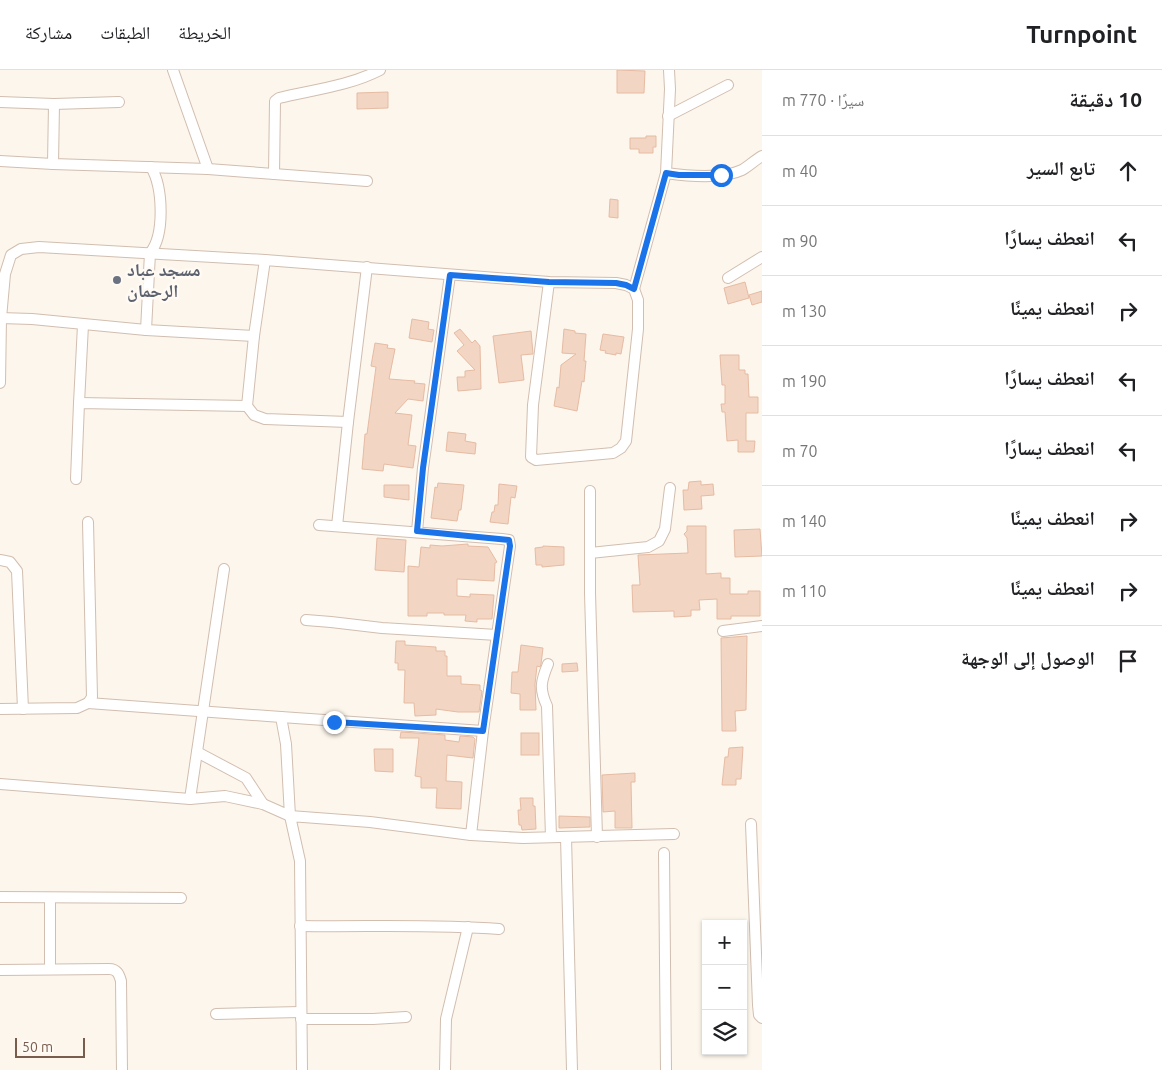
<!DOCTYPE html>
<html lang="ar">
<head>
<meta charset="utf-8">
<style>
	:root { --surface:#fff; --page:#f2f2f2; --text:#202124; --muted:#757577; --line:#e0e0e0 }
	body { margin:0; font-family:Ubuntu,"Noto Naskh Arabic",sans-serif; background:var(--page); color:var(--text); direction:rtl }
	.controls { position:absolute; right:15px; bottom:15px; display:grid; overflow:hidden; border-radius:0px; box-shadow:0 1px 4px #0004 }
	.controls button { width:45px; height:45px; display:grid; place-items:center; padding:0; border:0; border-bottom:1px solid var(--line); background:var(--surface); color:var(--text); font:25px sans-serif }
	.scale { position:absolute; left:15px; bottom:12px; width:70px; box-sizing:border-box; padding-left:5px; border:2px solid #7a5c4d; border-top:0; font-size:14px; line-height:18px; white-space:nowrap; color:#7a5c4d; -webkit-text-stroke:4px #fffaf3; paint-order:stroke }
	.stop { position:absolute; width:15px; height:15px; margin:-11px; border:4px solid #1a73e8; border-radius:50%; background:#fff }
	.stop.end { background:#1a73e8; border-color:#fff; box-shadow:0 1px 5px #0008 }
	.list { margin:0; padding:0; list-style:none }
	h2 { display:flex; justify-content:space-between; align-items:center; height:65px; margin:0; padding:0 20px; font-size:21px }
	h2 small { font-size:16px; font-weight:400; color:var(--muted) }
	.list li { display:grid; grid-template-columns:32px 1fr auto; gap:15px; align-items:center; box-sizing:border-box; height:70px; padding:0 20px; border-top:1px solid var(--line) }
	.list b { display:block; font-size:19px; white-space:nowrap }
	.list em { font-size:16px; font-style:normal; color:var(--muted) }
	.icon { flex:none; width:28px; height:28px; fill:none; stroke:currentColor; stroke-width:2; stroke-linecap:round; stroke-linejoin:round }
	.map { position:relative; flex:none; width:762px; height:1000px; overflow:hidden; direction:ltr }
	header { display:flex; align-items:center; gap:30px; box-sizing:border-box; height:70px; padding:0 25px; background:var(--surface); border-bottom:1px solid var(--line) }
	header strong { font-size:24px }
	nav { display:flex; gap:28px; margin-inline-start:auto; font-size:18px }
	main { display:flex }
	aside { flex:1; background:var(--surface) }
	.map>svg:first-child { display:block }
	.building { fill:#f3d5c3; stroke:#e6bba3 }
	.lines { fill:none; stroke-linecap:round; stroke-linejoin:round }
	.minor-casing { stroke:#d1beb0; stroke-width:12 }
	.minor { stroke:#fff; stroke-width:10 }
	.route { stroke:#1a73e8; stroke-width:6 }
	.worship-dot { fill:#6b7280; stroke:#fffaf3; stroke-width:2 }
	.labels { text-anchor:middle; stroke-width:5; stroke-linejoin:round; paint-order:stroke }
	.worship-label { font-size:18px; font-weight:bold; fill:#5b616d; stroke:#fffaf3; text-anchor:start }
</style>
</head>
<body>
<header>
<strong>Turnpoint</strong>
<nav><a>الخريطة</a><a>الطبقات</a><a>مشاركة</a></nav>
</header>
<main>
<aside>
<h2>10 دقيقة<small>سيرًا · 770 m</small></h2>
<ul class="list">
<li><svg class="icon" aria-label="ahead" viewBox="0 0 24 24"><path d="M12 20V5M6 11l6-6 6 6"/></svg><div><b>تابع السير</b></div><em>40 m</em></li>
<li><svg class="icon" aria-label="left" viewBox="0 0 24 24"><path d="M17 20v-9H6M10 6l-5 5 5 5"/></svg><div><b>انعطف يسارًا</b></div><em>90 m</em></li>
<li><svg class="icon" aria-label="right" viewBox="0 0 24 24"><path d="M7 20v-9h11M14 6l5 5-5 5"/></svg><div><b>انعطف يمينًا</b></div><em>130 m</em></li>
<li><svg class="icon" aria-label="left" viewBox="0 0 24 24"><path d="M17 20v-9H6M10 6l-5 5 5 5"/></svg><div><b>انعطف يسارًا</b></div><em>190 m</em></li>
<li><svg class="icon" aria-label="left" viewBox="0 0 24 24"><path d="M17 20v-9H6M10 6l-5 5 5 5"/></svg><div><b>انعطف يسارًا</b></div><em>70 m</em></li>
<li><svg class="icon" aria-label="right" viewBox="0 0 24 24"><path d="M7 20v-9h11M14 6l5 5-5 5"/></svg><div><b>انعطف يمينًا</b></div><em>140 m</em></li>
<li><svg class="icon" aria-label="right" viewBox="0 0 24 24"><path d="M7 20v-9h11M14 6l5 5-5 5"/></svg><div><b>انعطف يمينًا</b></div><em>110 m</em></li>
<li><svg class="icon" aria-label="arrive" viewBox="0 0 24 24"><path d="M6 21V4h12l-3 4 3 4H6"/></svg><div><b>الوصول إلى الوجهة</b></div></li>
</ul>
</aside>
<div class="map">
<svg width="762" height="1000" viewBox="0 0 762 1000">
	<rect width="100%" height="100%" fill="#fdf6ec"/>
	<!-- building -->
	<g class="building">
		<polygon points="617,0 645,1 644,23 617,23"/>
		<polygon points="388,22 388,38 357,39 357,23"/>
		<polygon points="646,66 656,66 656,77 653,77 653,83 639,83 639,79 630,79 630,68 646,68"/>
		<polygon points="610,129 618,130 618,148 609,147"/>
		<polygon points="745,212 749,228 728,234 724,218"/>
		<polygon points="762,221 762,232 752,235 749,225"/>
		<polygon points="412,249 429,252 428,259 434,260 432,272 409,268"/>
		<polygon points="460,259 472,273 475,270 480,276 481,319 458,321 457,307 465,307 465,301 475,300 457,281 464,275 454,263"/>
		<polygon points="564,259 575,261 575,263 586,264 584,291 586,291 584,312 582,311 577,341 554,336 557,317 559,318 561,295 576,284 562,283"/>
		<polygon points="531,261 533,284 521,285 524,310 499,313 493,266"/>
		<polygon points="603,264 624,267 621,284 616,283 616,285 605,283 606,281 600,280"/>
		<polygon points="375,273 388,275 387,278 395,279 389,309 415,311 414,313 425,314 423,331 408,329 395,343 412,345 408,375 416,376 413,398 384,394 383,401 362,399 365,364 367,364 376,297 371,296"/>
		<polygon points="720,285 739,285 739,300 745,300 745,304 748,304 749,327 758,327 758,343 746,343 746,371 755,371 754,382 738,382 738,370 727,371 725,342 722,342 721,334 725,334 725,315 722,315"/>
		<polygon points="448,362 466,364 465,371 476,373 475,384 446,381"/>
		<polygon points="701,411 701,415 713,414 714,425 701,426 702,439 684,440 683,420 688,420 689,412"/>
		<polygon points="438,413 464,415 461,440 459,440 457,451 431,448 435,417 437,418"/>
		<polygon points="499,414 517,416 515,428 511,427 508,454 490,452 492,442 494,442 495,435 498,435"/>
		<polygon points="384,415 409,415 409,430 384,427"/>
		<polygon points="687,456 706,456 706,504 721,503 721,508 730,508 730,524 748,524 748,521 760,521 760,546 731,546 731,549 717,549 717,529 699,530 700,540 691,540 691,546 674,547 674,541 633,542 632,515 640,515 638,485 688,483 687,468 684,464 687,461"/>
		<polygon points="760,459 762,486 735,487 734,460"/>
		<polygon points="377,468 406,470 404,502 375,500"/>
		<polygon points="468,474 468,476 488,477 497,492 495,493 494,511 457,509 457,526 470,527 470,524 494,525 492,549 477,549 477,552 465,551 466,545 444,545 444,543 427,543 427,546 408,546 408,496 419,497 421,477 430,478 430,475 442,476"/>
		<polygon points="543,476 564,477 564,495 542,497 542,495 536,495 535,478 543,477"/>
		<polygon points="747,566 746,640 735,641 736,661 722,661 721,568"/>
		<polygon points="396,571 405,571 405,575 436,577 436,581 445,581 445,586 447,586 447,606 461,606 461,614 480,615 480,620 482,621 479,642 458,642 436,639 436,645 415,646 414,633 404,633 405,600 398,600 398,593 395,593"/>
		<polygon points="521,575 543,578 541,594 540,597 537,596 535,614 536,640 520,640 520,624 511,623 512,602 518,602"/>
		<polygon points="577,593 578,601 562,602 562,594"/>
		<polygon points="401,662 445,665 445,670 459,672 460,666 473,667 475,669 473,688 447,685 446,711 462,712 461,739 436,738 437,718 421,718 421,707 415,706 419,668 400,668"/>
		<rect x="521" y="663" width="18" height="22"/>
		<polygon points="743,677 741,709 736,709 736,715 722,715 725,687 728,687 729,678"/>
		<polygon points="374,679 393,679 393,702 375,701"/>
		<polygon points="635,703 635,712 631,712 632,758 615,758 615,741 603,742 602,705"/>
		<polygon points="520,728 533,728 533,736 535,736 536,759 522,760 521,755 519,755 518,740 521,740"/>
		<polygon points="559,746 590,747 590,757 559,758"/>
	</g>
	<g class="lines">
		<!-- minor casing -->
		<g class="minor-casing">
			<g id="minor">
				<polyline points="173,0 208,99"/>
				<path d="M 669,0 L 670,19 L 666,103 C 687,106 723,109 742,100 C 749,96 755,90 762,86"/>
				<polyline points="0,32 54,34 119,32"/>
				<polyline points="668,46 728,15"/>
				<polyline points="0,91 53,94 208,99 367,111"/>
				<polyline points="53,94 54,34"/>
				<path d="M 274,104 L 275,31 L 279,28 C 312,20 349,16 380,0"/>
				<polyline points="728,208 762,187"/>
				<polyline points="634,219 666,103"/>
				<polyline points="0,248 32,249 146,260 254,266"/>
				<path d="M 146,260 L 150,183 C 165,165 163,117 151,97"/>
				<polyline points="0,313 1,248 5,204 11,185 21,179 39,177 265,190"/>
				<polyline points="79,333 83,255"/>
				<polyline points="348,352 265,349 254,345 247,336 254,266 265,190 549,212 616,213 626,215 634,219 638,230 638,259 626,371 621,378 613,383 536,390 531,387 533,335 549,212"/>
				<polyline points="76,409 79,333 247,336"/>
				<polyline points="590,421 590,523 597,767"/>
				<polyline points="337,456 348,352 367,197"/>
				<polyline points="417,461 423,398 450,205"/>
				<polyline points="590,483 648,477 659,471 665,459 670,418"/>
				<polyline points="0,490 10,492 17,501 23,639"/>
				<polyline points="306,550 331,552 382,558 497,565"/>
				<polyline points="723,561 762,556"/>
				<path d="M 548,594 C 541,611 539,619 547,636 L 551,767"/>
				<polyline points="0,639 77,638 88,633 92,627 88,452"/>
				<polyline points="281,647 483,661"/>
				<polyline points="197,682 246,708 263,734"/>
				<polyline points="0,714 190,729 225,726 263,734 290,746 286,674 281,647 88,633"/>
				<polyline points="190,729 224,499"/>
				<polyline points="751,754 758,935 759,945 762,948"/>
				<polyline points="471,765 523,768 674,764"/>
				<polyline points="566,767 572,1000"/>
				<polyline points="664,783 666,1000"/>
				<polyline points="0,827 181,828"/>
				<path d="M 300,856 C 367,857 433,854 499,859"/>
				<polyline points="50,898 50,828"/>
				<path d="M 0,900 L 109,899 C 117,899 119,904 121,911 L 122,1000"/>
				<polyline points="216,944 301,942"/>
				<polyline points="301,949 373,949 406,947"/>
				<polyline points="302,1000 300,791 290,746 370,752 471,765 483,661 510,476 509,470 502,469 319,455"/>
				<polyline points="445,1000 446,949 468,857"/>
			</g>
		</g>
		<!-- minor -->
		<use href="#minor" class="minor"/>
	</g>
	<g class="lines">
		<!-- route -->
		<polyline class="route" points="334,652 483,661 510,476 509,470 417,461 423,398 450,205 549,212 616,213 626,215 634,219 666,103 679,105 721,105"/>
	</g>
	<!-- markers -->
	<circle class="worship-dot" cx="117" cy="210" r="5"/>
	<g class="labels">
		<!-- worship labels -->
		<g class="worship-label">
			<text x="127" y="206">مسجد عباد<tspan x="127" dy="21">الرحمان</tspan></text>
		</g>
	</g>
</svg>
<div class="controls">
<button>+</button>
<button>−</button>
<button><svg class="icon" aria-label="layers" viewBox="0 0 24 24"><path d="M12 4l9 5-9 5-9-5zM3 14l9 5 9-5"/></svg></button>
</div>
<div class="scale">50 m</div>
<div class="stop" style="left:721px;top:105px"></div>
<div class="stop end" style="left:334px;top:652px"></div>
</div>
</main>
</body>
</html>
